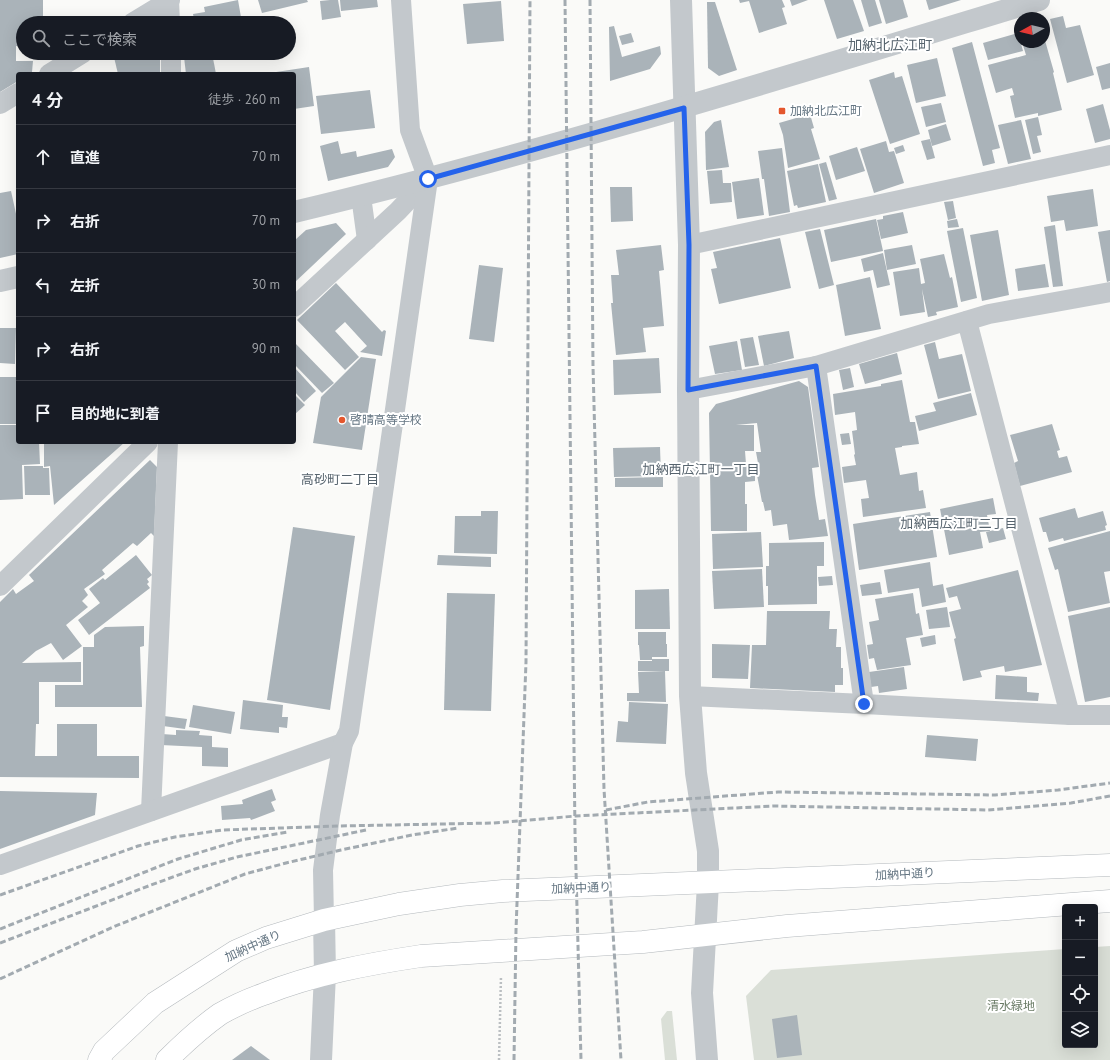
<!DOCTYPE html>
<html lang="ja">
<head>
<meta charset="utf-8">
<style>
	:root { --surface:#171b24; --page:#20242c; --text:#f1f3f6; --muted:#9ea1a6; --line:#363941 }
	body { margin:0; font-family:"PT Sans","Noto Sans JP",sans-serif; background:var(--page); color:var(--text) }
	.controls { position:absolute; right:12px; bottom:12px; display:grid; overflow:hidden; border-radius:4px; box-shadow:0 4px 16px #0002 }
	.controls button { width:36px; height:36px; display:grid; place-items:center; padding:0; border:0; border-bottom:1px solid var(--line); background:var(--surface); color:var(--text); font:20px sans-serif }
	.compass { position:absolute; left:1014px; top:12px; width:36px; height:36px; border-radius:50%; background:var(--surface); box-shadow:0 4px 16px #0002; rotate:262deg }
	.stop { position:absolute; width:12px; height:12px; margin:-9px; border:3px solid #2563eb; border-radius:50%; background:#fff }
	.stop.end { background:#2563eb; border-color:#fff; box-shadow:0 1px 4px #0008 }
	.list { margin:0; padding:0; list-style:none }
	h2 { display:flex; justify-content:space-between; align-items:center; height:52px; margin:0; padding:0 16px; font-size:17px }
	h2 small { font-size:13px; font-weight:400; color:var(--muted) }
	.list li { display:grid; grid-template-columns:26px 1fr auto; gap:12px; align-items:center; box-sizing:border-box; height:64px; padding:0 16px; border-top:1px solid var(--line) }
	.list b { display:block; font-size:15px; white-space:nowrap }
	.list em { font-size:13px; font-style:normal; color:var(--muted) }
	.icon { flex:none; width:22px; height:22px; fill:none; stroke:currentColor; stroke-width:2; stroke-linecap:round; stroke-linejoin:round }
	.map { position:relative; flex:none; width:1110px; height:1060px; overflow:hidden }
	.search { position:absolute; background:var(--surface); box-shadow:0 4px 16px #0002; left:16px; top:16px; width:280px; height:44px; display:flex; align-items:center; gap:10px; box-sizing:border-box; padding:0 14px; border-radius:22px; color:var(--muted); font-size:15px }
	.panel { position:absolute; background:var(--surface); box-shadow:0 4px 16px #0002; left:16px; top:72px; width:280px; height:372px; border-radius:4px }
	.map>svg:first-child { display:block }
	.green { fill:#dadfd7 }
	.building { fill:#aab3b9 }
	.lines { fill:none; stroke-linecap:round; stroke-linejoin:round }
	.trunk-casing { stroke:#b4b9bd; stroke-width:23 }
	.path { stroke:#bbbfc2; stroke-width:2.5; stroke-dasharray:2 2; stroke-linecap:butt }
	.minor { stroke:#c3c8cc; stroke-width:20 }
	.tertiary { stroke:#c3c8cc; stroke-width:22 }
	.trunk { stroke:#fff; stroke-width:22 }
	.rail { stroke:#a2aab0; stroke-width:3; stroke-dasharray:6 3; stroke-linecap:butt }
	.route { stroke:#2563eb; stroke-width:5 }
	.poi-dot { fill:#e4572e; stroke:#fff; stroke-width:1.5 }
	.labels { text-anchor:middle; stroke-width:4; stroke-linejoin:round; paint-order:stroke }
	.poi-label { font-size:12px; fill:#657683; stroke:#fff; text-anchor:start }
	.street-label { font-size:12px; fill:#657683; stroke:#fff }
	.park-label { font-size:12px; fill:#687a64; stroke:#fff }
	.neighbourhood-label { font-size:13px; fill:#57646e; stroke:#fff }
	.quarter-label { font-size:14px; fill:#57646e; stroke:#fff }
</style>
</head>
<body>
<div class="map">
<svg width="1110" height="1060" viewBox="0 0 1110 1060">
	<rect width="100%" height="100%" fill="#fafaf8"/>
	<!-- green -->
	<g class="green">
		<polygon points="1110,946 1110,1060 754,1060 746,996 771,970 1065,949 1065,1045 1095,1045 1095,947"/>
		<polygon points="667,1011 672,1011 677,1060 665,1060 661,1019"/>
	</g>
	<!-- building -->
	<g class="building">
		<polygon points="0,0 43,0 43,23 23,23 23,46 16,46 16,61 33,61 32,72 29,74 18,74 18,81 0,92"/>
		<polygon points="238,0 242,23 195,23 193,14 205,12 204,7"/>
		<polygon points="258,0 307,0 308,2 262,13"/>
		<polygon points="330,0 338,0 341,17 322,20 320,1"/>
		<polygon points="340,0 377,0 378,7 341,11"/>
		<polygon points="739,0 782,0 785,7 782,8 787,24 759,33 749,1 740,3"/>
		<polygon points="790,0 808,0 792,6"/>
		<polygon points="824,0 853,0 864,31 837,39"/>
		<polygon points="861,0 875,0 882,23 869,27"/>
		<polygon points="879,0 903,0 908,17 886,24"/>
		<polygon points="926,0 961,0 929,10"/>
		<polygon points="501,1 504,41 467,44 463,4"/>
		<polygon points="707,2 715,2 737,70 719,76 708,68"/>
		<polygon points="1063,16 1066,28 1080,25 1094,75 1067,83 1050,19"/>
		<polygon points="614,26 622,57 660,46 661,54 650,69 610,81 609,27"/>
		<polygon points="631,33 634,42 622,45 619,36"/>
		<polygon points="1018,33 1023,51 988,60 983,43"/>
		<polygon points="1044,37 1054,72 1053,73 1062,110 1038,116 1038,113 1015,118 1010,96 1014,95 1012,88 996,93 988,65 1026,55 1022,42 1044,42"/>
		<polygon points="972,42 1000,148 992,150 995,163 983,166 952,48"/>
		<polygon points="113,53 160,53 160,74 118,74"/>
		<polygon points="207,53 212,53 216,74 186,74 184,57"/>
		<polygon points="937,58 946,96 916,103 907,65"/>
		<polygon points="1110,63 1110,88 1102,90 1096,67"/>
		<polygon points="309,67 314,106 294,109 294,74 263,74"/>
		<polygon points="894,72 895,78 902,76 920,134 890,144 869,80"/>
		<polygon points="370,90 375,128 321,134 316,96"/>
		<polygon points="941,103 946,122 926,127 921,107"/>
		<polygon points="1103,104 1110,130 1110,139 1095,143 1086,109"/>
		<polygon points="810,114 814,128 811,129 820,159 788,168 783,135 779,123"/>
		<polygon points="1038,117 1042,135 1037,136 1041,152 1033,154 1025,120"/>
		<polygon points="721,120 729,167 706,170 705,132 714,122"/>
		<polygon points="1021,120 1031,159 1008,164 998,125"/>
		<polygon points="946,124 951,140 932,146 928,130"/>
		<polygon points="930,139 935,158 927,160 921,141"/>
		<polygon points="338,141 341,154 356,151 357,157 392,149 395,157 388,167 328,181 320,146"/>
		<polygon points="886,141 889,152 894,151 904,183 874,193 860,149"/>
		<polygon points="903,145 905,151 896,154 894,148"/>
		<polygon points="857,147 865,171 836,180 829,156"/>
		<polygon points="782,148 790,212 769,216 764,179 762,179 758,151"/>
		<polygon points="826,162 837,199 829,201 819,164"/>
		<polygon points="818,164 826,202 798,208 797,205 794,206 787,171"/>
		<polygon points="722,170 723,183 731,183 732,202 710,204 707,171"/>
		<polygon points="759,178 764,215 737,219 732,182"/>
		<polygon points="610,187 632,187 633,221 611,222"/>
		<polygon points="1093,189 1098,226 1066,231 1064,220 1051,222 1047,196"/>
		<polygon points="11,191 18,223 18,254 0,258 0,193"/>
		<polygon points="953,201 956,218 948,220 944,202"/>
		<polygon points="903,212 908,233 881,239 877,220 883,219 883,216"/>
		<polygon points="876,219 883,251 831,262 824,230"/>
		<polygon points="957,219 959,227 948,228 947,221"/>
		<polygon points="336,223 346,234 294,283 294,241 306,230"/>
		<polygon points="1055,225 1063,286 1053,287 1044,227"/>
		<polygon points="963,228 977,298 961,302 947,231"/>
		<polygon points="820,229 834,285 819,289 805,232"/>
		<polygon points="998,230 1009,295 982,301 970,235"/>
		<polygon points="1110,230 1110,281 1107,282 1098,232"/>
		<polygon points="780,238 791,288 719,304 711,269 717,268 713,252"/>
		<polygon points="661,245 664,270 659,271 664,326 643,328 646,352 616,355 611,303 613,303 611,275 619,275 616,250"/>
		<polygon points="912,245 916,264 887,270 884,250"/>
		<polygon points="883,253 890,285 877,288 873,270 864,272 861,259"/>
		<polygon points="944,254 950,278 952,277 958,307 936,312 937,315 928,317 922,289 925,312 900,316 893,272 919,268 921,284 925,283 920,259"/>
		<polygon points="1045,264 1049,287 1018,291 1015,269"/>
		<polygon points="479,265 503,268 494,342 469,339"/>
		<polygon points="870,277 881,329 845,336 836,285"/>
		<polygon points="336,283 382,332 384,330 386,331 382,356 360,352 367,346 345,322 335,331 359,357 345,370 297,320"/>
		<polygon points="0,328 16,328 15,364 0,363"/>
		<polygon points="789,331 794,358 764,366 758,336"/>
		<polygon points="753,337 759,365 745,367 740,339"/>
		<polygon points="737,341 742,370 715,374 709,346"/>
		<polygon points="294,342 334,383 322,393 294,364"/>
		<polygon points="935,342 939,359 962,354 971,391 938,399 924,345"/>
		<polygon points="897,353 902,374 865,384 859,364"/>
		<polygon points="361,357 376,359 362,450 313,443 321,397"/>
		<polygon points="659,358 661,393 614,395 613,360"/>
		<polygon points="294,367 316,391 304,402 294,391"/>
		<polygon points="850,368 854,387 843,390 839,370"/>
		<rect x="0" y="377" width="18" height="47"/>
		<polygon points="902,380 910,422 915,422 919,444 902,446 902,447 895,448 900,475 917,472 919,491 923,490 926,508 863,517 861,499 869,498 866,480 844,483 842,467 856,465 854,455 855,454 852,431 857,430 855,412 835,415 833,394 881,386 881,384"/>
		<polygon points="799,381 808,387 819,467 812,468 815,495 819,520 825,519 828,536 789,540 787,524 773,526 771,510 765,511 763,502 762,502 757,475 760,474 756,452 761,452 757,423 736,425 754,425 754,451 745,451 746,464 755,464 755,481 745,482 745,504 747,504 747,531 711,531 709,413 716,404"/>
		<polygon points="971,393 977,415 919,431 915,416 936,411 933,403"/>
		<polygon points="294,394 305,405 294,415"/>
		<polygon points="1052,424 1060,450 1057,451 1059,458 1067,456 1072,472 1020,486 1014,463 1018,461 1010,435"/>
		<polygon points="0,425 18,425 18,442 39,442 40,464 22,465 23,499 0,500"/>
		<polygon points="849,433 851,444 842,445 840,434"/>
		<polygon points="44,442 125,442 54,505 50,466 44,467"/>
		<polygon points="660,447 661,476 614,477 613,448"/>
		<polygon points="150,460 157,467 154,536 151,533 137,546 133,543 102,570 105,574 84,589 88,595 82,601 88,607 66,625 82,646 63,660 51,643 36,651 22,663 81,662 81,682 39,682 39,724 36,724 35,756 57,756 57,724 97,724 97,756 139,756 139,778 0,777 0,602 13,589 16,594 34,581 29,575"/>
		<polygon points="24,466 43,466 43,468 49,468 50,495 25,495"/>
		<polygon points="663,477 663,487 615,487 615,478"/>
		<polygon points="993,498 996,514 987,515 990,531 980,532 983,548 949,555 940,509"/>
		<polygon points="1075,508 1078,518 1103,511 1107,525 1105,526 1106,530 1064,541 1063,538 1049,542 1046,532 1043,532 1039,518"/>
		<polygon points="481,511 498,511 497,554 454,553 455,516 481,516"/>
		<polygon points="930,512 937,557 859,570 853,524"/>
		<polygon points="293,527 355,536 330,710 267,700"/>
		<polygon points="1003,528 1006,539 989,543 986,532"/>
		<polygon points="1110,531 1110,571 1104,572 1110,603 1068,612 1058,569 1055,570 1048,548"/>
		<polygon points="761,532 763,567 713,569 712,534"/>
		<polygon points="824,542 824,566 817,566 817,604 768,605 768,586 766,586 766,566 769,566 769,543"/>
		<polygon points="136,555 152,575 147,579 149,582 147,584 150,588 89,635 78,620 100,603 89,589 103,578 105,580"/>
		<polygon points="438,555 491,557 491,567 437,565"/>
		<polygon points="930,562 933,586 943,584 946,602 922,607 919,588 888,593 884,570"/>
		<polygon points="762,569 764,607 714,609 712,571"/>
		<polygon points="1018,570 1042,665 1005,672 1004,666 980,671 982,677 963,681 954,639 956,638 949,612 961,609 957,596 949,598 946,588"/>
		<polygon points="832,576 833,585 819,586 818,577"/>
		<polygon points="880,582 882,594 862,596 860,585"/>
		<polygon points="669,589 670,629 635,629 635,590"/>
		<polygon points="447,593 495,594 491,711 444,710"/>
		<polygon points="913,593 916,614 919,613 923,635 906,638 911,665 877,670 874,658 869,659 867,645 873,644 869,622 879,620 875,599"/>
		<polygon points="947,607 950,627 929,629 926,610"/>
		<polygon points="1110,607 1110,697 1085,702 1068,616"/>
		<polygon points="767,611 830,611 829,629 837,629 836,647 841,647 841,668 843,668 843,685 835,685 835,692 750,688 752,645 766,645"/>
		<polygon points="144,626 144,646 140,647 142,707 55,707 55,685 83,685 83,647 94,647 94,635 105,627"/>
		<polygon points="638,632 666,632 666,644 667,644 667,657 652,657 652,660 640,660 639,645 638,645"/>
		<polygon points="935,635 936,644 922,647 920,638"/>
		<polygon points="712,644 750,645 748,679 712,678"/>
		<polygon points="652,659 669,659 669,671 638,671 638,661 652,661"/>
		<polygon points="904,667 907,689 879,693 878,686 871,687 869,672"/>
		<polygon points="665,671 666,702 627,701 627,693 639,693 638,672"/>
		<polygon points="996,675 1027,677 1027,692 1039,693 1038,701 995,699"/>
		<polygon points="243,700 283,705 282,717 288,717 287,728 279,727 279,733 240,729"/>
		<polygon points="629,702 668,704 666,744 616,742 618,721 628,722"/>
		<polygon points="193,705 235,712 231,734 189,727"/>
		<polygon points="164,716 187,719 185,729 163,726"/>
		<polygon points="176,730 200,731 199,735 212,736 212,747 228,748 228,767 202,766 202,747 161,745 162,734 176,735"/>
		<polygon points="927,735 978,739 976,761 925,757"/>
		<polygon points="272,789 276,800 271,802 275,811 251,820 250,818 222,820 221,806 243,804 242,800"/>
		<polygon points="0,791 97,793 95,815 0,849"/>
		<polygon points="797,1015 802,1055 777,1058 772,1019"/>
		<polygon points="251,1046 270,1060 232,1060"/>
	</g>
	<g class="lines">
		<!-- trunk casing -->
		<g class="trunk-casing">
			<g id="trunk">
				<polyline points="99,1060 104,1051 155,1003 236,951 266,938 324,920 399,904 460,895 503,891 1110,865"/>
				<path d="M 167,1060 C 182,1045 203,1026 220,1014 C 234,1006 250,999 264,994 C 314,974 368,964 421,956 L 643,942 L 787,926 L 1110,901"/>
			</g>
		</g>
		<!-- path -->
		<polyline class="path" points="499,1060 501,976"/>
		<!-- minor -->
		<g class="minor">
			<polyline points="169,0 170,23"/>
			<polyline points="132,23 170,0"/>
			<polyline points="171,53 171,74"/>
			<polyline points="49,74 83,53"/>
			<polyline points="0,104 18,93"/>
			<polyline points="361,196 367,240"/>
			<polyline points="689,245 1110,155"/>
			<polyline points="294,307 398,211 428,179"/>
			<polyline points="967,321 1070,715"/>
			<polyline points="816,366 864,704"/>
			<polyline points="688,390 816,366 989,314 1110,292"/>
			<polyline points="0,586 148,442"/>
			<polyline points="690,696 864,704 1070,715 1110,715"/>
			<polyline points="151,811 168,442"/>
			<polyline points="0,865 343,743"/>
			<polyline points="324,920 323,870 330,815 343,743 349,731 428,179 410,130 401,0"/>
		</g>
		<!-- tertiary -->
		<g class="tertiary">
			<polyline points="681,0 689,245 688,390 690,696 696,773 708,851 708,883 702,993 707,1060"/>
			<path d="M 294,212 C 545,152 792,75 1039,0"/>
			<polyline points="0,281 18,277"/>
			<polyline points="321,1060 325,974 324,920"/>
		</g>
		<!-- trunk -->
		<use href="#trunk" class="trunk"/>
		<!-- rail -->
		<g class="rail">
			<polyline points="565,0 575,832 581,1060"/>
			<polyline points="590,0 593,366 604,789 621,1060"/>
			<polyline points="606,810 648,802 778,792 995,795 1058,790 1110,783"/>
			<polyline points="0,895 138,846 175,837 222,830 339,826 493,823 576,816 774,806 988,810 1071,803 1110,796"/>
			<polyline points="0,929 178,859 241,840 288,832"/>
			<polyline points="0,943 151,885 195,869 237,857 366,830"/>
			<polyline points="0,979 113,927 245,874 286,863 341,850 412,835 458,828"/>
			<polyline points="514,1060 516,930 526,662 530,0"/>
		</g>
	</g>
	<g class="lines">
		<!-- route -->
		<polyline class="route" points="428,179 684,108 689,245 688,390 816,366 864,704"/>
	</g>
	<!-- markers -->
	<g class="poi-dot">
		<rect x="778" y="107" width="8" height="8" rx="2"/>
		<circle cx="342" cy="420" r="4"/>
	</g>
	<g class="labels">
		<!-- poi labels -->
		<g class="poi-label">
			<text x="790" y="115">加納北広江町</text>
			<text x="350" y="424">啓晴高等学校</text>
		</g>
		<!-- street labels -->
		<g class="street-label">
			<text transform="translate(905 874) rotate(-3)" y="4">加納中通り</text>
			<text transform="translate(581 888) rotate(-2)" y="4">加納中通り</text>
			<text transform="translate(253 946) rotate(-24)" y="4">加納中通り</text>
		</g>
		<!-- park labels -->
		<g class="park-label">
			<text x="1011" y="1010">清水緑地</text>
		</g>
		<!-- neighbourhood labels -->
		<g class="neighbourhood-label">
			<text x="701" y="474">加納西広江町一丁目</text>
			<text x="340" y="484">高砂町二丁目</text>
			<text x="959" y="528">加納西広江町二丁目</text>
		</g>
		<!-- quarter labels -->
		<g class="quarter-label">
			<text x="890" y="50">加納北広江町</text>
		</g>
	</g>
</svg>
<div class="controls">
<button>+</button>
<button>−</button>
<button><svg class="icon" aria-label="locate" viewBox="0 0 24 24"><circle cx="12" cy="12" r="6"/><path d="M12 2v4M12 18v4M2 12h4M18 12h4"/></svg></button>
<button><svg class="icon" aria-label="layers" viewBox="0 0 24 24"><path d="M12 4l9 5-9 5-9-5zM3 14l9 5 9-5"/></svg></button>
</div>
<svg class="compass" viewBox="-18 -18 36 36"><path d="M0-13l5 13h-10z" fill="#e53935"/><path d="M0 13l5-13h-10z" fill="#9ea1a6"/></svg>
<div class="stop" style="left:428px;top:179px"></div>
<div class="stop end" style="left:864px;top:704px"></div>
<div class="search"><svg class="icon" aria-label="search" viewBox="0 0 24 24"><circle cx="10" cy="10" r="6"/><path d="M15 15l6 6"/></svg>ここで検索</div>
<section class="panel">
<h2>4 分<small>徒歩 · 260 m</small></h2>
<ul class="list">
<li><svg class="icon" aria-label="ahead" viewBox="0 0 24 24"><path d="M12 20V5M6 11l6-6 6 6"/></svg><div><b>直進</b></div><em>70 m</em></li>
<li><svg class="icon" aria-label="right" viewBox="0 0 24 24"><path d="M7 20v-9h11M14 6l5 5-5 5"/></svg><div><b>右折</b></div><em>70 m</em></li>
<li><svg class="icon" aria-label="left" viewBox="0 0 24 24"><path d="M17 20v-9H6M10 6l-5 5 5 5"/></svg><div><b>左折</b></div><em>30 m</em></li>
<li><svg class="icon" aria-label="right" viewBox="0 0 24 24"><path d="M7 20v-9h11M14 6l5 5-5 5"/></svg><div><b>右折</b></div><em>90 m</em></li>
<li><svg class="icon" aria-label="arrive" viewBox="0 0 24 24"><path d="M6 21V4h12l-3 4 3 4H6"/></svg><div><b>目的地に到着</b></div></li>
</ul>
</section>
</div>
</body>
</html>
